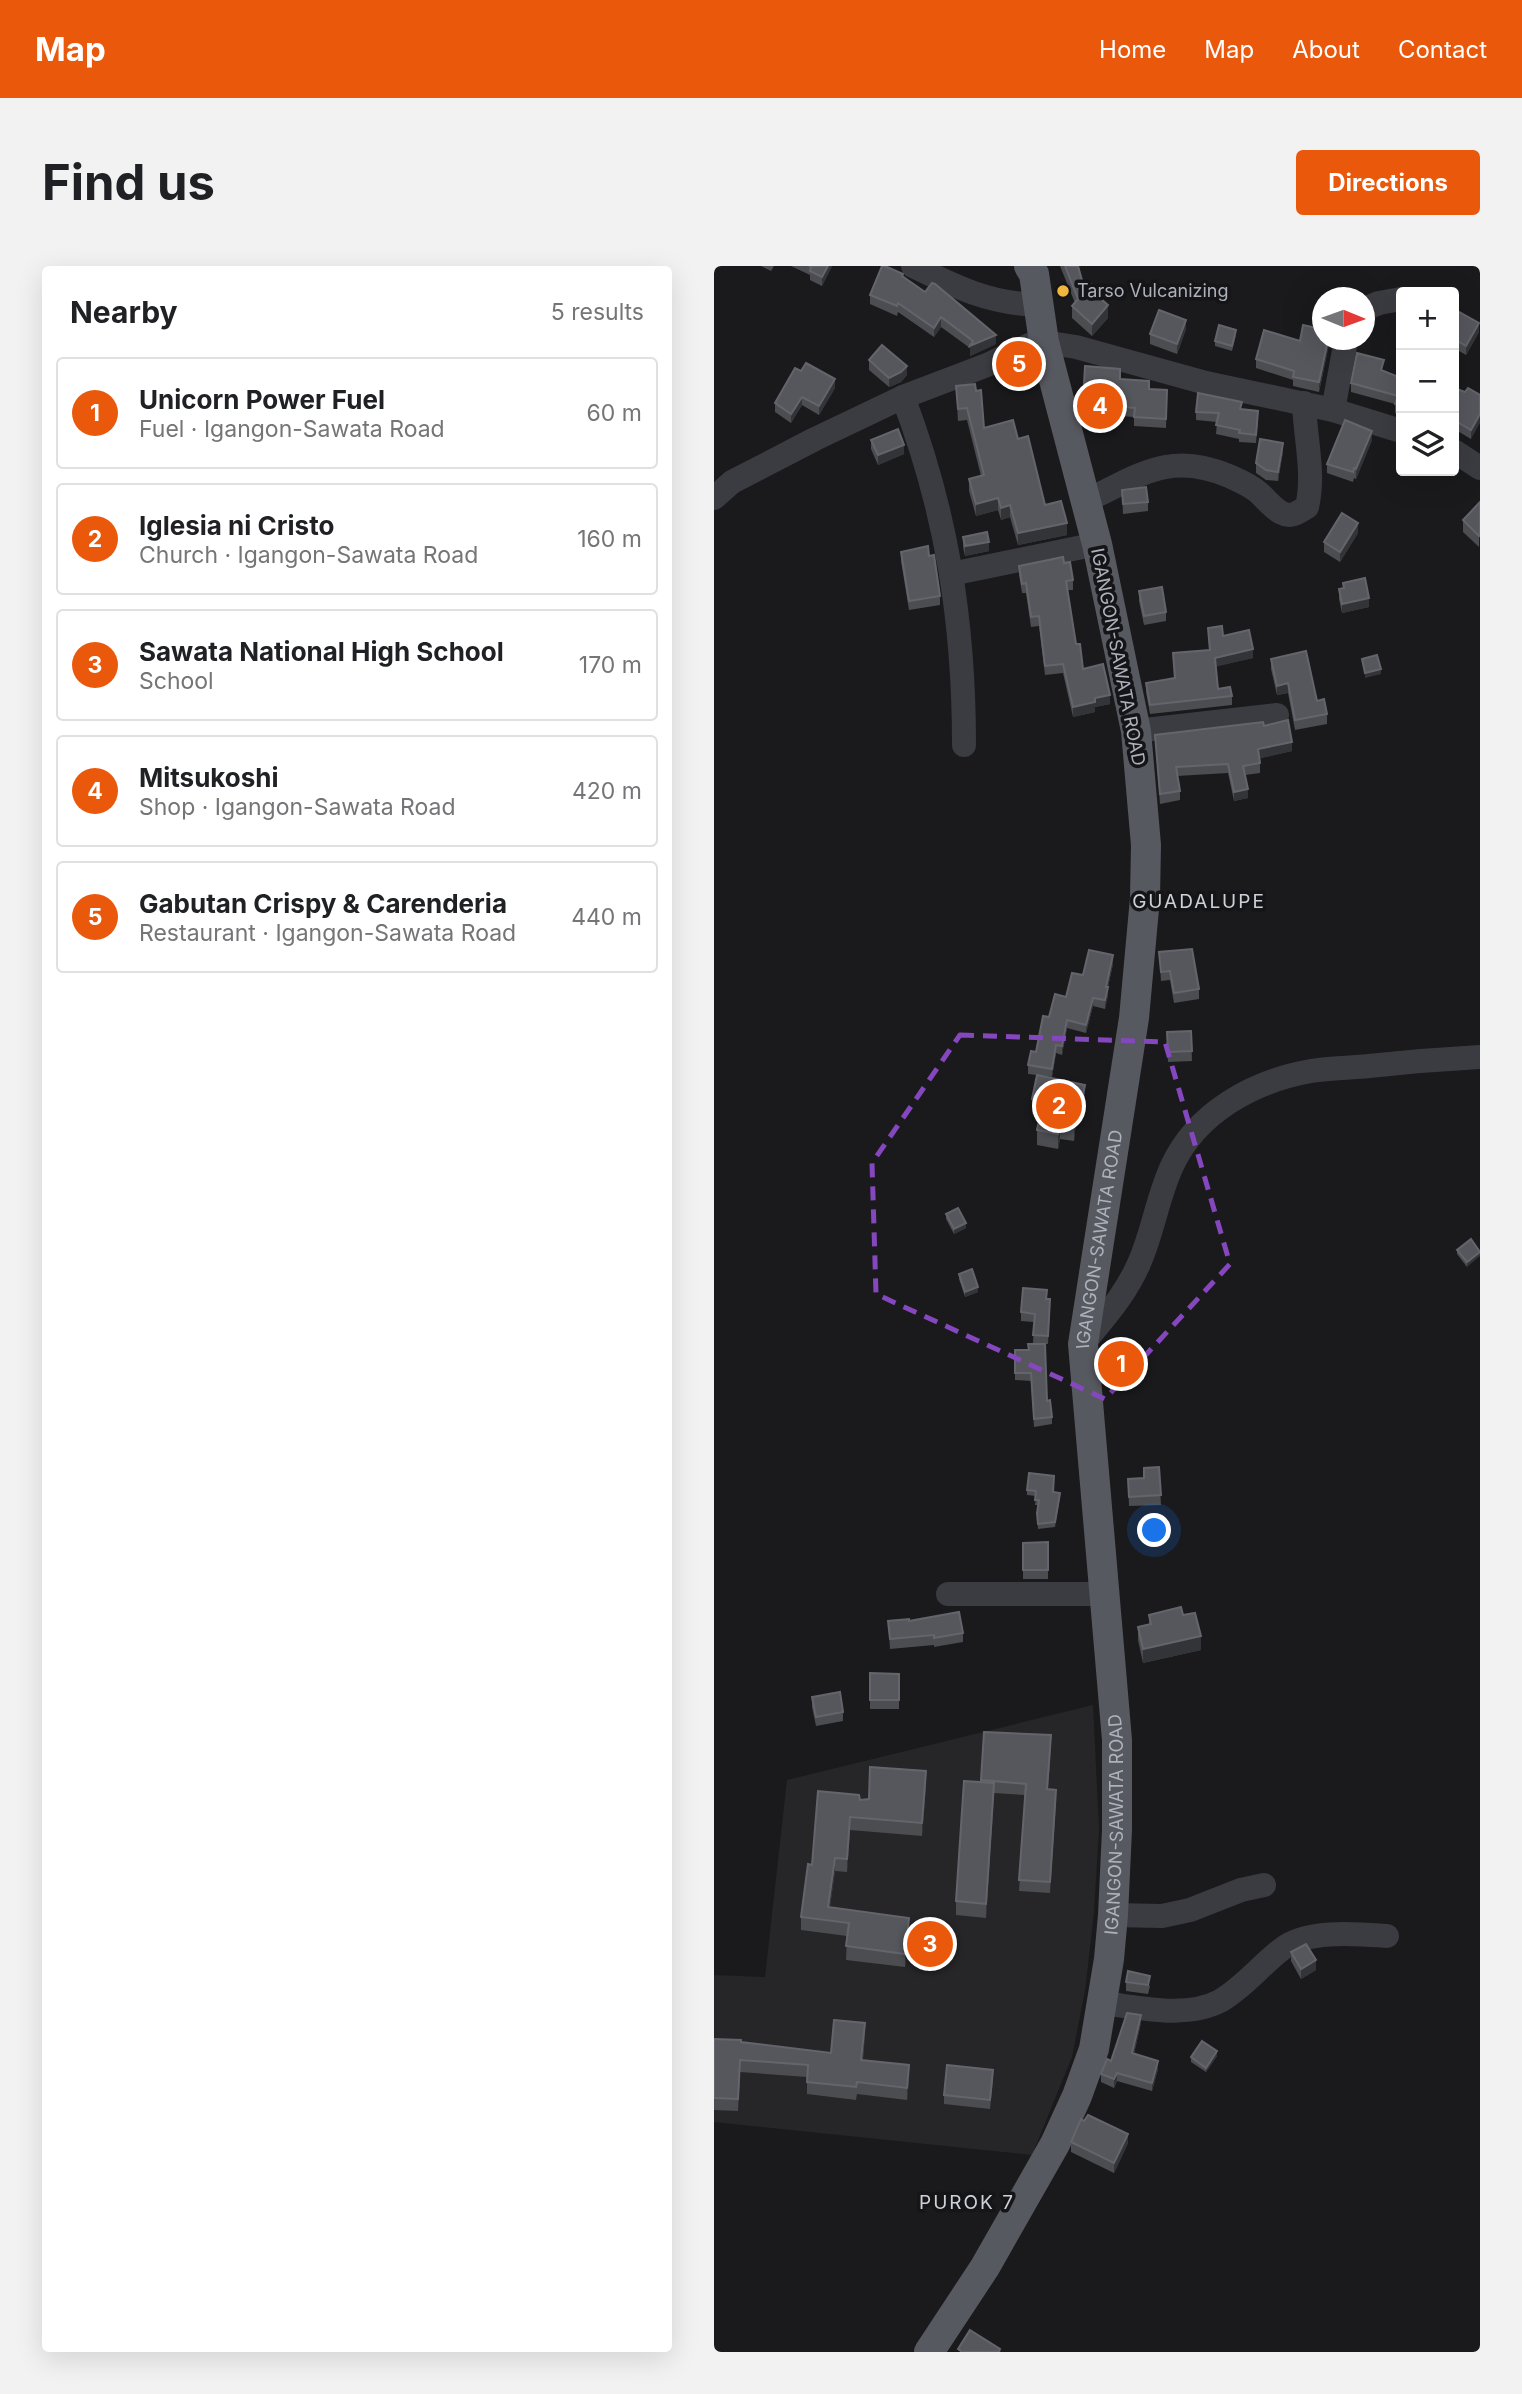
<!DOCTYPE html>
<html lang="en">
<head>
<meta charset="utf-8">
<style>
	:root { --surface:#fff; --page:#f2f2f2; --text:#202124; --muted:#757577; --line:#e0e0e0; --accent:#ea580c }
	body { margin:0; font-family:Inter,sans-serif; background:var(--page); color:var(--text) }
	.controls { position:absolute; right:21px; top:21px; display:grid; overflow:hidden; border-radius:7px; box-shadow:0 7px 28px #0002 }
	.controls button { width:63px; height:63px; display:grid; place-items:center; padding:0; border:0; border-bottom:2px solid var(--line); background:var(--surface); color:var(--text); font:35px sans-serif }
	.compass { position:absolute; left:598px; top:21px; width:63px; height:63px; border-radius:50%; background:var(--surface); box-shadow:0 7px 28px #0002; rotate:91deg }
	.you { position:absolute; left:441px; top:1265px; width:24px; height:24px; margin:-18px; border:5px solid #fff; border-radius:50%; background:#1a73e8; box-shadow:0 0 0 10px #1a73e833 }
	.badge { display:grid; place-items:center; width:46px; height:46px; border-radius:50%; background:var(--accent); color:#fff; font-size:23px; font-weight:700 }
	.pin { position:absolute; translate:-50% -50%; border:4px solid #fff; box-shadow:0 2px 7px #0006 }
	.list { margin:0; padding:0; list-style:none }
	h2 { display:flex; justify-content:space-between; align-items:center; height:91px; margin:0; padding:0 28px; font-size:30px }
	h2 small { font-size:23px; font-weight:400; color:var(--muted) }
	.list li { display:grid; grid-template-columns:46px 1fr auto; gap:21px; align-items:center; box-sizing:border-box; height:112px; margin:0 14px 14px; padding:0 14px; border:2px solid var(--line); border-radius:7px }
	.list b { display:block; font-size:26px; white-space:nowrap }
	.list p { margin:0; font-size:23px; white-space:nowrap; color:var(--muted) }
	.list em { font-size:23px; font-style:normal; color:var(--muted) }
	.icon { flex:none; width:38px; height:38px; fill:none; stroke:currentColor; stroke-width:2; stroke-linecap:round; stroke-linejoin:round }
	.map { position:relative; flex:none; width:766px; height:2086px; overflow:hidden; border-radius:7px }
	header { display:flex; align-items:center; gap:42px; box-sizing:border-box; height:98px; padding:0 35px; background:var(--accent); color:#fff }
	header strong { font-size:33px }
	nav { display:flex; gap:38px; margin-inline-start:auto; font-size:24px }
	.intro { display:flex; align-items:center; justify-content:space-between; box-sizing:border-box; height:168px; padding:0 42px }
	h1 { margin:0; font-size:49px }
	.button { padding:18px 32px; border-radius:7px; background:var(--accent); color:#fff; font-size:24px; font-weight:700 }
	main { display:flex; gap:42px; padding:0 42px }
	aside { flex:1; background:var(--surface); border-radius:7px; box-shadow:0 7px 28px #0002 }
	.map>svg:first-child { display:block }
	.built { fill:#262629 }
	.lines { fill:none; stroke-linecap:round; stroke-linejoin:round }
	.minor { stroke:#3b3c41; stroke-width:24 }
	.major { stroke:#575960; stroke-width:30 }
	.wall { fill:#4b4d51 }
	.shaded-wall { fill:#333437 }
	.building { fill:#56575d; stroke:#64656c; stroke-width:2 }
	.marked { fill:none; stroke:#8547be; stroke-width:5; stroke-dasharray:14 9; stroke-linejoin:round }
	.poi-dot { fill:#f1b63d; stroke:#151517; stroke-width:2.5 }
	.labels { text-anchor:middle; stroke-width:7; stroke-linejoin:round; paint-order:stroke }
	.poi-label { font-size:18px; fill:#adb1bc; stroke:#151517; text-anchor:start }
	.street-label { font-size:18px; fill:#adb1bc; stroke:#151517 }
	.neighbourhood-label { font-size:19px; letter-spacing:2px; fill:#ced0d8; stroke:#151517 }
</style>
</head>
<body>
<header>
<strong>Map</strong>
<nav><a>Home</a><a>Map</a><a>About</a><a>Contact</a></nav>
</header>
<div class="intro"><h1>Find us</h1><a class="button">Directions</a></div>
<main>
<aside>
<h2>Nearby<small>5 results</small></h2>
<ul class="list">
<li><span class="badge">1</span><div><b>Unicorn Power Fuel</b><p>Fuel · Igangon-Sawata Road</p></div><em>60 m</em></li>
<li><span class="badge">2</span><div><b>Iglesia ni Cristo</b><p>Church · Igangon-Sawata Road</p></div><em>160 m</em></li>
<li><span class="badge">3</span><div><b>Sawata National High School</b><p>School</p></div><em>170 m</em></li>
<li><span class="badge">4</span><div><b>Mitsukoshi</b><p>Shop · Igangon-Sawata Road</p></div><em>420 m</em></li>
<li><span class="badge">5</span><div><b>Gabutan Crispy &amp; Carenderia</b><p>Restaurant · Igangon-Sawata Road</p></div><em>440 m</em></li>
</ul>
</aside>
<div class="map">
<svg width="766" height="2086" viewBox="0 0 766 2086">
	<rect width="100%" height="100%" fill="#1a1a1c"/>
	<!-- built -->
	<polygon class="built" points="379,1439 385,1563 380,1647 371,1725 358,1791 318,1889 0,1856 0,1709 51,1711 73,1514"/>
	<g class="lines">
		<!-- minor -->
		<g class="minor">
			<path d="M 199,0 C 242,21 274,37 323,39"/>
			<polyline points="650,43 665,37 687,33"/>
			<path d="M 189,131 C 233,247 250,356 250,479"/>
			<polyline points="619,144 632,74"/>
			<polyline points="740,185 766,202"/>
			<polyline points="0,232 18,216 101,173 189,131 273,99 315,79 330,76 362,81 492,117 619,144 687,165"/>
			<path d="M 371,235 C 424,211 454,184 515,210 C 524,214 536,219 544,226 C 551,232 559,243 568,247 C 577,252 585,246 593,241 C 601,207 591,172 590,137"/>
			<polyline points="237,308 383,278"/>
			<polyline points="422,465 563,449"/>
			<path d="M 369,1078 C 390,1052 413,1027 426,995 C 439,965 444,930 458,900 C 483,846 540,815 597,805 C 616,802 636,802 655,800 C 692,796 729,793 766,791"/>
			<polyline points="234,1328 390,1328"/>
			<polyline points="399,1649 448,1650 476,1644 527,1624 550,1619"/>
			<path d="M 388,1737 C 424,1741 472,1753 506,1735 C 529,1722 547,1699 568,1683 C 593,1663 644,1668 673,1670"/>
		</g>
		<!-- major -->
		<path class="major" id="s1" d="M 215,2086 L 271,2001 L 341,1878 L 363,1830 L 380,1783 L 395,1693 L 399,1649 L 403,1564 L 403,1474 L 369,1078 L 420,752 L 431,632 L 432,579 L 422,465 L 383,278 L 330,76 L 320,8 L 315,0"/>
	</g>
	<!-- wall -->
	<g class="wall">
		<polygon points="47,0 60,0 57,5"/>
		<polygon points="77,0 118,0 108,20 96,14 96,9"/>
		<polygon points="346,0 364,0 371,25 390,35 394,52 378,70 358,52 358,40 361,37"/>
		<polygon points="189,10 282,78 256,90 256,82 227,61 220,71 184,46 183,50 156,38 156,29"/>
		<polygon points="740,43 765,66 752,89 740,82"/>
		<polygon points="472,63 463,88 436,78 436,68"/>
		<polygon points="522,69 518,85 501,80 501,75"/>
		<polygon points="616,74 605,126 579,120 579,114 542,102 542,93 586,75"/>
		<polygon points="155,94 193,109 187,116 175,121 155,104"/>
		<polygon points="295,96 317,113 302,121 295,105"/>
		<polygon points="670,104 670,105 687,112 687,150 681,147 681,138 637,126 637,117"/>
		<polygon points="87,105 121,122 105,149 88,139 77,157 61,146 61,137"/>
		<polygon points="406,113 435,123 453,124 452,162 420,160 420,151 379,148 380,128 370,127 370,118"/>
		<polygon points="242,120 262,125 270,162 304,173 331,239 353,269 304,279 296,251 287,254 284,244 262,250 255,225 255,213 267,210 253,154 244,155"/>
		<polygon points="740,122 751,126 766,129 757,173 740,163"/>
		<polygon points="528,143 544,153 542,177 525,176 525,173 502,168 503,156 482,154 482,146"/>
		<polygon points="157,174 190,188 164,199 157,183"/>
		<polygon points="658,174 642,213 640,212 639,216 613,207 613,198"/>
		<polygon points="569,186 564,215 552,214 542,207 542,197"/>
		<polygon points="408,224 434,236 434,245 409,248"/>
		<polygon points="766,236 765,281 749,266 749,254"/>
		<polygon points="644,267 626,296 610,286 610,276"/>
		<polygon points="249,271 275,285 251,290 249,281"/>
		<polygon points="187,286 215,290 226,330 226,339 195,344 187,295"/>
		<polygon points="350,297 359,314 359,324 353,324 362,378 369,403 396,438 381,441 381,446 359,451 349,407 331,409 325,360 317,361 312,327 308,327 305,309 305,300"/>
		<polygon points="629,317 655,341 628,347 625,333 625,323 629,322"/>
		<polygon points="425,325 452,346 452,355 430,359 425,335"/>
		<polygon points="494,362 509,370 539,392 502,400 504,423 518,430 518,439 436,448 432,426 432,417 460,412 459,387 495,385"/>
		<polygon points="557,393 613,448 613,458 581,464 574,427 563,429 557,403"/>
		<polygon points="550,460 578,485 546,492 546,507 531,509 534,532 520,535 514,507 463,510 466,525 466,534 446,538 441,469"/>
		<polygon points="445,686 485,723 485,733 460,737 456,714 447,715"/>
		<polygon points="399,698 394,721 394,729 391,743 379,740 372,767 353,762 348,789 342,787 338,811 325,809 371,834 366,858 362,857 360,875 346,873 344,883 323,879 323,864 326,850 318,848 318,833 323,809 314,808 314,799 352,731 369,709"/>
		<polygon points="477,765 478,795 454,796 453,766"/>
		<polygon points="232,948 252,962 240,968 232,953"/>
		<polygon points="757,973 753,1001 743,988 743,984"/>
		<polygon points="245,1008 264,1026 251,1031 245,1013"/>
		<polygon points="333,1033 336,1041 334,1078 331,1078 333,1135 338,1151 338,1158 320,1161 317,1115 301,1114 301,1084 315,1084 329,1078 319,1077 320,1056 307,1055 307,1046"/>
		<polygon points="419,1085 416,1117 396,1116 396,1106"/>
		<polygon points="445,1201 447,1239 415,1240 414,1213 430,1212"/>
		<polygon points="313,1224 339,1226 346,1231 341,1261 324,1263 323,1247 324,1239 321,1239 322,1230 313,1229"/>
		<polygon points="334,1276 334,1313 309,1313 309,1277"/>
		<polygon points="435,1349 469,1349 487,1384 429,1397 424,1374 424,1361 435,1358"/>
		<polygon points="174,1355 195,1355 249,1367 249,1376 220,1381 220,1379 176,1383"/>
		<polygon points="156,1407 185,1408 185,1443 156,1443"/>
		<polygon points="98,1431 129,1446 129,1455 102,1460 98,1441"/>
		<polygon points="337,1481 334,1523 342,1536 336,1627 305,1625 311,1529 280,1527 272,1652 242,1649 242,1635 267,1514"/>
		<polygon points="212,1519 208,1570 136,1564 133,1606 121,1605 116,1641 195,1665 191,1701 132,1694 133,1670 87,1664 87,1651 98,1599 146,1534 155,1533"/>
		<polygon points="577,1686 602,1704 587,1713 577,1695"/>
		<polygon points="414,1705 436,1720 434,1728 412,1725 412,1716"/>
		<polygon points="427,1757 420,1788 444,1803 438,1825 403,1815 400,1822 387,1816 387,1808"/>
		<polygon points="151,1769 149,1794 195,1812 193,1834 143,1828 142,1834 93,1828 93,1811 26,1806 24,1845 0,1844 0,1773 117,1787"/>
		<polygon points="503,1790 492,1806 477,1796 477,1791"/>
		<polygon points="279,1813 276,1843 230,1838 230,1829"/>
		<polygon points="357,1876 414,1877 400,1907 357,1886"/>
	</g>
	<!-- shaded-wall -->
	<g class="shaded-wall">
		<polygon points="114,0 118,0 108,20 108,11"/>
		<polygon points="394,39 394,52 378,70 378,58"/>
		<polygon points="227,51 227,61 220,71 220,62"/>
		<polygon points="472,54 472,63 463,88 463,78"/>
		<polygon points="765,57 765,66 752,89 752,80"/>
		<polygon points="282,69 282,78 256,90 256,80"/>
		<polygon points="614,74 616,74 605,126 605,116"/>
		<polygon points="193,100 193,109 187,116 175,121 175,112"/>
		<polygon points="317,104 317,113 302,121 302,111"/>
		<polygon points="121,113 121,122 105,149 105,140"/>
		<polygon points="88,131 88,139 77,157 77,148"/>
		<polygon points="766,148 766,157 757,173 757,164"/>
		<polygon points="658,165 658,174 642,213 642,203"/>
		<polygon points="569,177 569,186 564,215 564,206"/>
		<polygon points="190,179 190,188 164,199 164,189"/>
		<polygon points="284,232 284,244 262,250 262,238"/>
		<polygon points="296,239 296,251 287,254 287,242"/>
		<polygon points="353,257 353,269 304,279 304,267"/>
		<polygon points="644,257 644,267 626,296 626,286"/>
		<polygon points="275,276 275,285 251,290 251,280"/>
		<polygon points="655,332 655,341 628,347 628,338"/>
		<polygon points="539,383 539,392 501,401 501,392"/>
		<polygon points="667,403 667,408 651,412 651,407"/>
		<polygon points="574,417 574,427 563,429 563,420"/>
		<polygon points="396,429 396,438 381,441 381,446 359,451 359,441 381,432"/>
		<polygon points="578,476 578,485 544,493 544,483"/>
		<polygon points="534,523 534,532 520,535 520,526"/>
		<polygon points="399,689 399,698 394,721 394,729 391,743 392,721"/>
		<polygon points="379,732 379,740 372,767 372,759"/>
		<polygon points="353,754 353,762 348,789 348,780"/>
		<polygon points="342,779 342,787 338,811 338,803"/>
		<polygon points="371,819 371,834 366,858 366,843"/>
		<polygon points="362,842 362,857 360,875 360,860"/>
		<polygon points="346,858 346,873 344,883 344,868"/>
		<polygon points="252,957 252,962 240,968 240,963"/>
		<polygon points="766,986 766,990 753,1001 753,996"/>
		<polygon points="264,1021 264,1026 251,1031 251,1026"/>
		<polygon points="487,1370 487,1384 429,1397 429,1383"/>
		<polygon points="212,1505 212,1519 208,1570 208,1557"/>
		<polygon points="280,1517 280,1530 272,1652 272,1638"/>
		<polygon points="342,1524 342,1536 336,1627 336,1616"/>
		<polygon points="136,1551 136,1564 133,1606 133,1593"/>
		<polygon points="121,1592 121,1605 114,1654 114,1641"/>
		<polygon points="195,1652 195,1665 191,1701 191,1688"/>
		<polygon points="602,1694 602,1704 587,1713 587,1703"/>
		<polygon points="427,1749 427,1757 418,1795 418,1787"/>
		<polygon points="151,1757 151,1769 147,1806 147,1794"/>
		<polygon points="503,1785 503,1790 492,1806 492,1802"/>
		<polygon points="444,1795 444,1803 438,1825 438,1817"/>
		<polygon points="195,1799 195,1812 193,1834 193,1822"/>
		<polygon points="403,1807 403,1815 400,1822 400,1813"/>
		<polygon points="414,1868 414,1877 400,1907 400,1897"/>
	</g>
	<!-- building -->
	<g class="building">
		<polygon points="95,0 114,0 108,11 96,5 97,1"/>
		<polygon points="168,0 171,0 189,8 188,10 211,26 218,17 221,18 282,69 256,80 259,75 227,51 220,62 184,37 183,40 156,29"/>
		<polygon points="351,0 364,0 371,25 377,18 390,29 386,32 394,39 378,58 358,40 364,33"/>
		<polygon points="740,43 765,57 752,80 740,73"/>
		<polygon points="445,44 472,54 463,78 436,68"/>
		<polygon points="505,59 522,64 518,80 501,75"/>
		<polygon points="589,59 608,63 608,74 614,74 605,116 579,111 580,105 542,93 550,64 586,75"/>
		<polygon points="168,79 193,100 187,106 175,112 155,94"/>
		<polygon points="643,87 670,94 667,104 687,112 687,141 681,138 684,130 637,117"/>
		<polygon points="310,89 317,104 302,111 295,96"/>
		<polygon points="92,97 121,113 105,140 88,131 77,148 61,137 81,102 87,105"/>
		<polygon points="371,100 406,103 406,113 435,115 435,123 453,124 452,153 420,151 421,142 379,138 381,119 370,118"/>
		<polygon points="261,118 262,125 267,124 270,162 299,154 304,173 314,170 331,239 347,235 353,257 304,267 296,239 287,242 284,232 262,238 255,213 270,209 253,142 244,143 242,120"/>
		<polygon points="740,122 751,126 754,122 766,129 766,148 757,164 740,154"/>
		<polygon points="484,127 528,136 526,143 544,145 542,169 525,167 526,164 502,159 505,147 482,146"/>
		<polygon points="631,154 658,165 642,203 640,202 639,206 613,198"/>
		<polygon points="184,163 190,179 164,189 157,174"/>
		<polygon points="546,173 569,177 564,206 552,204 542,197"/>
		<polygon points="432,221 434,236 409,238 408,224"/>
		<polygon points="766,236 766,269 765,270 749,254"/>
		<polygon points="628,247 644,257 626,286 610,276"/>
		<polygon points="273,266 275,276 251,280 249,271"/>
		<polygon points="214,280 215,290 220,289 226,330 195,335 187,286"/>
		<polygon points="349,291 350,297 356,296 359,314 352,315 362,378 366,378 369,403 389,398 396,429 381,432 381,436 359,441 349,398 331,400 325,350 317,351 312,317 308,318 305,300"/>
		<polygon points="651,312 655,332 628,338 625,323 630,322 629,317"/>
		<polygon points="448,321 452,346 430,350 425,325"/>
		<polygon points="508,360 509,370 535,364 539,383 501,392 504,423 516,421 518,430 436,439 432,417 461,412 459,387 496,384 494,362"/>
		<polygon points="592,385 603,435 610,433 613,448 581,454 574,417 563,420 557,393"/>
		<polygon points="663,389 667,403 651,407 648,393"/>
		<polygon points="574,454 578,476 544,483 546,497 529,500 534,523 520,526 514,498 462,501 466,525 446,528 441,469 549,456 550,460"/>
		<polygon points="478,683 485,723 460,727 456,705 447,706 445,686"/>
		<polygon points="375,684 399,689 392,721 394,721 391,734 379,732 372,759 353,754 348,780 342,779 338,803 314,799 317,785 322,786 329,750 335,751 341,728 352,731 358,707 369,709"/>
		<polygon points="477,765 478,785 454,786 453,766"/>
		<polygon points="323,809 371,819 366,843 362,842 360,860 346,858 344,868 323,864 329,835 318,833"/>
		<polygon points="244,942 252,957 240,963 232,948"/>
		<polygon points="757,973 766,986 753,996 743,984"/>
		<polygon points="258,1003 264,1021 251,1026 245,1008"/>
		<polygon points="309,1022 333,1024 332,1033 336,1033 334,1070 319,1069 321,1048 307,1046"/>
		<polygon points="399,1074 419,1076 416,1108 396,1106"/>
		<polygon points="314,1078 331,1078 333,1135 336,1134 338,1151 320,1153 317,1107 301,1107 301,1084 315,1084"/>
		<polygon points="445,1201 447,1229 415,1231 414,1213 430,1212 430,1202"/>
		<polygon points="315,1207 340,1210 339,1226 346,1227 341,1256 324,1258 323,1247 325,1234 321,1234 322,1225 313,1224"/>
		<polygon points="334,1276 334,1304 309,1304 309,1277"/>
		<polygon points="467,1341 469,1349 481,1347 487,1370 429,1383 424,1361 437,1358 435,1349"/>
		<polygon points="245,1346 249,1367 220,1372 220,1369 176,1373 174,1355 195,1353 195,1355"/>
		<polygon points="156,1407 185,1408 185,1434 156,1434"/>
		<polygon points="126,1426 129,1446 102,1451 98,1431"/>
		<polygon points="270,1466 337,1469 333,1523 342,1524 336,1616 305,1614 312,1518 267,1514"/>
		<polygon points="156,1501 212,1505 208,1557 136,1551 133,1593 121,1592 114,1641 195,1652 191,1688 132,1680 135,1657 87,1651 94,1598 98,1599 104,1525 145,1529 146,1534 155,1533"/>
		<polygon points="250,1515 280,1517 272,1638 242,1635"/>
		<polygon points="592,1678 602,1694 587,1703 577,1686"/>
		<polygon points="414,1705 436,1710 434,1719 412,1716"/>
		<polygon points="413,1747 427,1749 418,1787 444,1795 438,1817 403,1807 400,1813 387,1808 393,1793 397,1795"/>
		<polygon points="120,1754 151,1757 147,1794 195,1799 193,1822 143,1816 142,1821 93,1816 94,1799 26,1794 24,1833 0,1832 0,1773 27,1774 27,1776 117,1787"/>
		<polygon points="488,1775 503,1785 492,1802 477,1791"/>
		<polygon points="233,1799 279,1804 276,1834 230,1829"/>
		<polygon points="374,1849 414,1868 400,1897 357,1876 367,1853 370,1855"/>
		<polygon points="256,2064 286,2083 285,2086 248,2086 244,2083"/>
	</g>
	<!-- marked area -->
	<path class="marked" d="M 246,769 L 451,776 L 516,998 L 391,1133 L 162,1028 L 158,897 Z"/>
	<!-- markers -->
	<circle class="poi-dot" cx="349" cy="25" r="7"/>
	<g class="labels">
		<!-- poi labels -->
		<g class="poi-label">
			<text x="363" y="31">Tarso Vulcanizing</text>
		</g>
		<!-- street labels -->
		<g class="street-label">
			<text transform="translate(404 391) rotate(79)" y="6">IGANGON-SAWATA ROAD</text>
			<text dy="6" stroke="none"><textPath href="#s1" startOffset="1160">IGANGON-SAWATA ROAD</textPath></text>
			<text dy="6" stroke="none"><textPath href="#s1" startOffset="572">IGANGON-SAWATA ROAD</textPath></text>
		</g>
		<!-- neighbourhood labels -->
		<g class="neighbourhood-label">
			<text x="485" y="642">GUADALUPE</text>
			<text x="253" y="1943">PUROK 7</text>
		</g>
	</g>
</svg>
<div class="controls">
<button>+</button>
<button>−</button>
<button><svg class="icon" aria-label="layers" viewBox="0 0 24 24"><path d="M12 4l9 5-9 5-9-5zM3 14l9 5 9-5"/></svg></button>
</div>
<svg class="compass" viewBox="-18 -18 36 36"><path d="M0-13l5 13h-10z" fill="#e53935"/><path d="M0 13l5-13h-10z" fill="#757577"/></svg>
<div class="you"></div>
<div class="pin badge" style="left:407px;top:1098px">1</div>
<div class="pin badge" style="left:345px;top:840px">2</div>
<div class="pin badge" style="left:216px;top:1678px">3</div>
<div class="pin badge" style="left:386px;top:140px">4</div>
<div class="pin badge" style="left:305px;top:98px">5</div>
</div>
</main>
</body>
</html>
